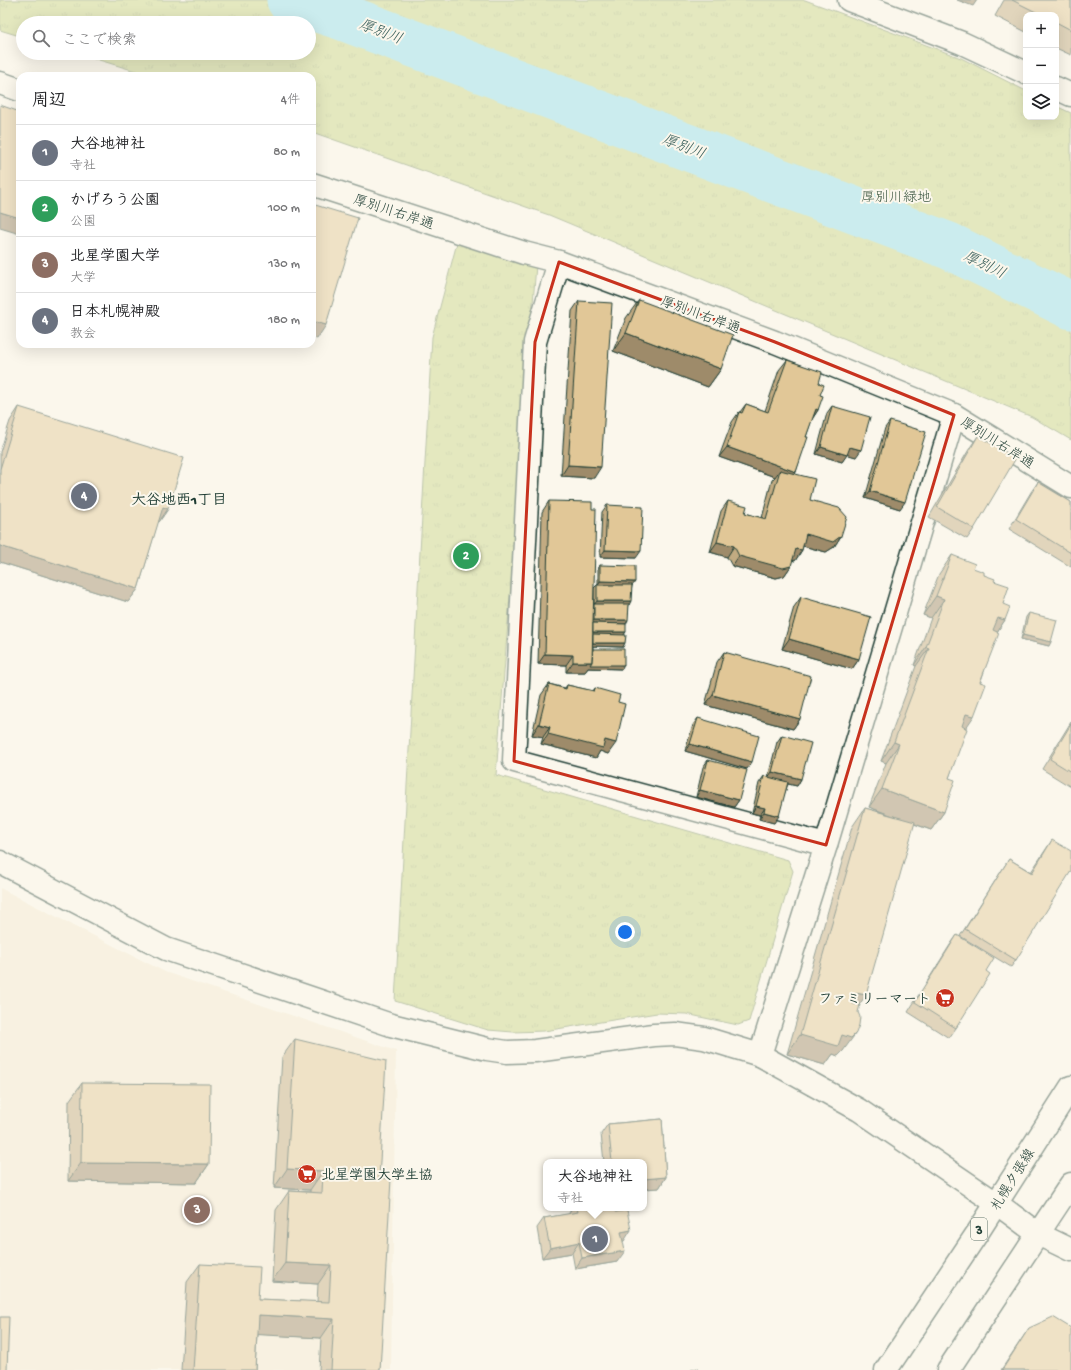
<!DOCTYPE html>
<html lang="ja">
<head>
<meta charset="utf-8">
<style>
	:root { --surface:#fff; --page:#f2f2f2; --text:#202124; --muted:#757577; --line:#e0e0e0; --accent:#2563eb }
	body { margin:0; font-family:"Gochi Hand","Klee One",sans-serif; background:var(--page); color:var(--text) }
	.controls { position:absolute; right:12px; top:12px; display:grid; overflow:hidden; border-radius:8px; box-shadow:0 4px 16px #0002 }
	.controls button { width:36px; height:36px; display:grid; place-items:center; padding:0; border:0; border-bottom:1px solid var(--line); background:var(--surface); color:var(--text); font:20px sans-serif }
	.you { position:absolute; left:625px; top:932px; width:14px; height:14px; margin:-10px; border:3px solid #fff; border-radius:50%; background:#1a73e8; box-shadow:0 0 0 6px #1a73e833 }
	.badge { display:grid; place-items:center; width:26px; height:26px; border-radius:50%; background:var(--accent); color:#fff; font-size:13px; font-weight:700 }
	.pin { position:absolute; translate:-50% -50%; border:2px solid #fff; box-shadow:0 1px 4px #0006 }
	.popup { position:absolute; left:543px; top:1159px; width:104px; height:52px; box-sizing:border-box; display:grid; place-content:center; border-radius:8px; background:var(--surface); filter:drop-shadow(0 1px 3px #0005); font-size:13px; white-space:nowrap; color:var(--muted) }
	.popup b { font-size:15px; color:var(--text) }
	.popup::after { content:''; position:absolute; left:50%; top:100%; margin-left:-8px; border:8px solid transparent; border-top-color:var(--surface) }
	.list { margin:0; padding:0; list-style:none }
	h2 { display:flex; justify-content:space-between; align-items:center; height:52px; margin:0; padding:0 16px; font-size:17px }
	h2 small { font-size:13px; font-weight:400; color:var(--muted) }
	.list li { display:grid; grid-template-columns:26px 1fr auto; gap:12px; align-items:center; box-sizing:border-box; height:56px; padding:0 16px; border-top:1px solid var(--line) }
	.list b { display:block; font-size:15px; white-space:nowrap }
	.list p { margin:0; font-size:13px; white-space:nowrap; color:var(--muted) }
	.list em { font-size:13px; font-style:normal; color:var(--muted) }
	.icon { flex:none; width:22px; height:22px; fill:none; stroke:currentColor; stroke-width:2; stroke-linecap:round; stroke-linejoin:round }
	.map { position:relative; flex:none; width:1071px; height:1370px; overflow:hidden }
	.search { position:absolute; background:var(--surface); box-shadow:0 4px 16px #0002; left:16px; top:16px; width:300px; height:44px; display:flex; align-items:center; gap:10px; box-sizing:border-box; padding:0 14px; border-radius:22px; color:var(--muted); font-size:15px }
	.panel { position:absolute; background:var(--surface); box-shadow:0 4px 16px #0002; left:16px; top:72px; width:300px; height:276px; border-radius:12px }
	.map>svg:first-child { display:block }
	.built { fill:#f3e9d2 }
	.park { fill:url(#park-tufts); stroke:#73895e }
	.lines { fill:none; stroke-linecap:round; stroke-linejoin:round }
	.river { stroke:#90deef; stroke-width:47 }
	.minor-casing { stroke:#1f3d34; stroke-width:25 }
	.major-casing { stroke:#1f3d34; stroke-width:25 }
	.minor { stroke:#fbf7ec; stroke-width:22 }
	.major { stroke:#fbf7ec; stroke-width:22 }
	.wall { fill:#c2ab82; stroke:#1f3d34 }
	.shaded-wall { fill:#9e8b6a; stroke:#1f3d34 }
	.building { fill:#e1c797; stroke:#1f3d34 }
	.marked { fill:none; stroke:#c8321e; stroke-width:3; stroke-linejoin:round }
	.labels { text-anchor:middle; stroke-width:4; stroke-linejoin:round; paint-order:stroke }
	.shield { fill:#fbf7ec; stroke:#61756b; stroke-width:1 }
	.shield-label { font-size:13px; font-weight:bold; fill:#1f3d34 }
	.park-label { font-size:14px; fill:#415b45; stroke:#fbf7ec }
	.street-label { font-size:14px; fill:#1f3d34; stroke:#fbf7ec }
	.poi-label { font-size:14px; font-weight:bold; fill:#1f3d34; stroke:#fbf7ec; text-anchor:end }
	.water-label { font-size:15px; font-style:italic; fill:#365d59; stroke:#fbf7ec }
	.neighbourhood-label { font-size:15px; font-weight:bold; fill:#1f3d34; stroke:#fbf7ec }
</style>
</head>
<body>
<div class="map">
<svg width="1071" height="1370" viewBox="0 0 1071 1370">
	<defs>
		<pattern id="park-tufts" width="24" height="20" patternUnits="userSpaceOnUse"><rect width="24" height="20" fill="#c7d588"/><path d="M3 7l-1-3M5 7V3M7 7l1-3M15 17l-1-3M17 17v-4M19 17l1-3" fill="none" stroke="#aab876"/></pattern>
	</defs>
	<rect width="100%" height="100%" fill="#fbf7ec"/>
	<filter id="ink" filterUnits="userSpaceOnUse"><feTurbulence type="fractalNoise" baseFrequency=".025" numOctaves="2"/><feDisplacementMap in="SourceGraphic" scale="8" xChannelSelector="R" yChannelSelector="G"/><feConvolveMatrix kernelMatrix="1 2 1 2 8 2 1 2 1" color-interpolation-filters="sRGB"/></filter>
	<g filter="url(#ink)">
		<!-- built -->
		<polygon class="built" points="0,888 165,972 396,1051 391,1370 0,1370"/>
		<!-- park -->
		<g class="park">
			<polygon points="0,0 805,0 961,58 1026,91 1026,117 1056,117 1056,106 1071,113 1071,440 1032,417 549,215 312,132 312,76 152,76 76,53 309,53 309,23 23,23 23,37 0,30"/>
			<polygon points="458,239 536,265 496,775 788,860 793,871 749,1021 738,1025 686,1014 657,1013 544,1031 513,1032 488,1030 395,1001 432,337"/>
		</g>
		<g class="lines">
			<!-- river -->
			<polyline class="river" points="290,0 340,16 949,246 1071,306"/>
			<!-- minor casing -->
			<g class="minor-casing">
				<g id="minor">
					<polyline points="849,0 962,43 1026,73"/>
					<polyline points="0,83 20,90"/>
					<polyline points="1056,88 1071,95"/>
					<polyline points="312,184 524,253 559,262 775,342 954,415 1071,487"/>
					<polyline points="559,262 535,342 514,761 826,845"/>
					<polyline points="0,862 166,949 391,1025 487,1049 507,1052 535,1051 654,1035 675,1034 704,1038 760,1055 859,1110 996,1203 1038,1234 1071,1250"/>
					<polyline points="760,1055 826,845 954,415"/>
				</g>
			</g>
			<!-- major casing -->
			<g class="major-casing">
				<g id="major">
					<polyline points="886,1370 978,1232 1071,1087"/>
					<polyline points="948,1370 1071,1184"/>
				</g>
			</g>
			<!-- minor -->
			<use href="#minor" class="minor"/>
			<!-- major -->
			<use href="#major" class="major"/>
		</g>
		<!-- wall -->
		<g class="wall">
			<polygon points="1004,0 1071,0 1071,55 1056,48 1056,15 1026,15 1026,32 995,16"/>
			<polygon points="639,300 721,369 708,387 613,351 626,318"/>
			<polygon points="579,301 594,478 561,476 572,311"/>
			<polygon points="787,360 819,383 820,395 818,410 812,419 806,437 796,472 795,474 810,500 841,536 834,547 826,552 803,546 802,550 795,561 792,560 791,566 784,576 776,578 732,566 727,557 710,552 721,511 728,501 745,513 762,518 772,480 775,477 719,457 732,422 739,412 740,412 746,404 765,411 779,370"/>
			<polygon points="832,406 856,457 847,454 842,462 816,454 827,413"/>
			<polygon points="19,407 168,509 159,522 158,522 138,589 128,602 0,562 0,452 10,421"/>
			<polygon points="890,421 900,509 865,498 885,428"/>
			<polygon points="978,436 974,529 967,539 929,517 971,446"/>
			<polygon points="1038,482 1071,502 1071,567 1009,529 1031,492"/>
			<polygon points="549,501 594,604 594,588 597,585 598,585 598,569 600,565 632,586 624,635 623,647 593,646 593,649 622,669 588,668 585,672 566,672 566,665 538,664 542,512"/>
			<polygon points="607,505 636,558 600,557 602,512"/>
			<polygon points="952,555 994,581 1003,604 1005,620 997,632 949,778 944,812 931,830 914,824 859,1005 843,1051 838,1056 833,1054 825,1065 787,1054 852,827 865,808 891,816 869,807 886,763 881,761 916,666 914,665 931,618 923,615 939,574"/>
			<polygon points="801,597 859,659 852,669 782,649 794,607"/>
			<polygon points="1029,613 1049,646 1021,639 1026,617"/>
			<polygon points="724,652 800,719 793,729 705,705 717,662"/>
			<polygon points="549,684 565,688 567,685 593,691 595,688 618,702 608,754 600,751 596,758 541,744 543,737 532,735 541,695"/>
			<polygon points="698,718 747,769 685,751 693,725"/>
			<polygon points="1071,722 1071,787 1042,769"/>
			<polygon points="782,735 801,779 797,786 788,784 774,823 759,819 760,815 752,813 759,783 764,776 768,777 777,742"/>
			<polygon points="708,760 739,800 734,807 696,797 703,767"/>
			<polygon points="1052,840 1016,960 1011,967 960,936 1009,859 1031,872"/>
			<polygon points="957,935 986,971 956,1028 949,1038 908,1012 950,945"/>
			<polygon points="295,1039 379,1178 380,1370 319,1370 321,1338 257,1334 255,1370 181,1370 187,1282 200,1264 258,1299 317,1302 318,1284 272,1281 276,1210 289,1191 310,1192 310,1190 274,1188 282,1057"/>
			<polygon points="82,1083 209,1164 196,1183 68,1181 69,1101"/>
			<polygon points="662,1119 666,1177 659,1188 644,1189 644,1162 604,1162 601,1134 608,1124"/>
			<polygon points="572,1208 615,1208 624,1241 623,1241 617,1262 575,1269 572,1253 542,1258 537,1228 544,1218 569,1214 569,1213"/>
			<polygon points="1029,1328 1071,1370 1001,1370"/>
		</g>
		<!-- shaded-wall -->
		<g class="shaded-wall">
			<polygon points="957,0 977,0 973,6"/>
			<polygon points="0,212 20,218 20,234 0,228"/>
			<polygon points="312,321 326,325 317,339 312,337"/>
			<polygon points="626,333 721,369 708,387 613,351"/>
			<polygon points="816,409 818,410 811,421"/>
			<polygon points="727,447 796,472 789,482 780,470 775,477 719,457"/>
			<polygon points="821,447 847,455 842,462 816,454"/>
			<polygon points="850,447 861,450 856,457 845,454"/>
			<polygon points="568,465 601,467 594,478 561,476"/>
			<polygon points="870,491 905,502 900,509 865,498"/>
			<polygon points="163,507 168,509 159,522 153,520"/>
			<polygon points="806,534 841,536 834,547 826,552 799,545"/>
			<polygon points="717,542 734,546 727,557 710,552"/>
			<polygon points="0,546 138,589 128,602 0,562"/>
			<polygon points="796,549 802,550 795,561 788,559"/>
			<polygon points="605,550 641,551 636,558 600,557"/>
			<polygon points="739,556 791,566 784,576 776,578 732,566"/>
			<polygon points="600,581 635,582 632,586 598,585"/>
			<polygon points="936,596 944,599 931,618 923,615"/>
			<polygon points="597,601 631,601 629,605 594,605"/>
			<polygon points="998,618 1005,620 992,639 985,636"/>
			<polygon points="594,620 628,620 626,624 591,623"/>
			<polygon points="591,632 626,632 623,636 591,635"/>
			<polygon points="1023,635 1051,642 1049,646 1021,639"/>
			<polygon points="789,639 859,659 852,669 782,649"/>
			<polygon points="591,643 625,643 623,647 589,646"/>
			<polygon points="926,647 929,648 916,666 914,665"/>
			<polygon points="545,654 573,655 566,665 538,664"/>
			<polygon points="573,662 592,662 624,665 622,669 588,668 585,672 566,672"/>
			<polygon points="713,695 800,719 793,729 705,705"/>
			<polygon points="966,714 974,716 961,735 953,732"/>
			<polygon points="539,724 550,727 543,737 532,735"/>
			<polygon points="548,734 605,740 616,743 608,754 600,751 596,758 541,744"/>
			<polygon points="894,742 899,744 886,763 881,761"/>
			<polygon points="690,744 752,762 747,769 685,751"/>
			<polygon points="772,772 801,779 797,786 767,779"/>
			<polygon points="882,789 944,812 931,830 869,807"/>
			<polygon points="700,790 739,800 734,807 696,797"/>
			<polygon points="756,806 765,808 760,815 752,813"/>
			<polygon points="764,812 779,816 774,823 759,819"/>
			<polygon points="856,993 866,995 853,1014 843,1011"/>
			<polygon points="856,1033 843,1051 838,1056 833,1054 825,1065 787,1054 800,1035 842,1035"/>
			<polygon points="81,1163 209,1164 196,1183 68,1181"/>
			<polygon points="287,1169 323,1171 310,1190 274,1188"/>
			<polygon points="666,1177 659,1188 644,1189 644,1179"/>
			<polygon points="631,1230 624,1241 614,1242 621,1232"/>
			<polygon points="579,1242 572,1253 542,1258 550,1248"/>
			<polygon points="625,1251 617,1262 575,1269 582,1258"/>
			<polygon points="285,1263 331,1265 318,1284 272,1281"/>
			<polygon points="258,1315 334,1319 321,1338 246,1334"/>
		</g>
		<!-- building -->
		<g class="building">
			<polygon points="1012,0 1071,0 1071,30 1056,22 1056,15 1042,15"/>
			<polygon points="0,105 20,112 20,218 0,212"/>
			<polygon points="312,204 358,218 326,325 312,321"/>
			<polygon points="639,300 733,335 721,369 626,333"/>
			<polygon points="579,301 612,303 601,467 568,465"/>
			<polygon points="787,360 822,372 819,383 824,385 820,395 823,396 818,410 816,409 806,437 808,437 796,472 727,447 739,412 742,413 746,404 768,412"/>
			<polygon points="832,406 870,417 861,450 850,447 847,455 821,447"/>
			<polygon points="19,407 184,458 168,509 163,507 138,589 0,546 0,469"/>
			<polygon points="890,421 926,432 905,502 870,491"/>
			<polygon points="978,436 1016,458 974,529 937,507"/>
			<polygon points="780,470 815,479 810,500 839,508 847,517 841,536 833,542 806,534 802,550 796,549 791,566 783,568 739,556 734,546 717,542 728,501 747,506 745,513 766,519"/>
			<polygon points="1038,482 1071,502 1071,553 1016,519"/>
			<polygon points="549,501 592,502 592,509 596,509 592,662 573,662 573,655 545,654"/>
			<polygon points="607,505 643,507 641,551 605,550"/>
			<polygon points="952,555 975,564 973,568 984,572 984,575 995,579 994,581 1009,586 1003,604 1010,607 1005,620 998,618 993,630 999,633 980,682 986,684 974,716 966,714 962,726 967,729 949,778 955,780 944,812 882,789 899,744 894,742 929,648 926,647 944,599 936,596"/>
			<polygon points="600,565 635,566 635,582 600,581"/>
			<polygon points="597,585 632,585 631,601 597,601"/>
			<polygon points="801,597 871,617 859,659 789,639"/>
			<polygon points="594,604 629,604 628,620 594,620"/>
			<polygon points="1029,613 1057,620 1051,642 1023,635"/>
			<polygon points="593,623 626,624 626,632 593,632"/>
			<polygon points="593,634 626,635 625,643 593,643"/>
			<polygon points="593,649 624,649 624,665 590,665 592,662"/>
			<polygon points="724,652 811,676 800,719 713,695"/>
			<polygon points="549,684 566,689 567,685 594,691 595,688 620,695 618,702 625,704 616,743 605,740 603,748 548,734 550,727 539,724"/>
			<polygon points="698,718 759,736 752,762 690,744"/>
			<polygon points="1071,724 1071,772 1050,759"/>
			<polygon points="782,735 811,743 801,779 772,772"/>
			<polygon points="708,760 747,770 739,800 700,790"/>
			<polygon points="764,776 788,782 779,816 764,812 765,808 756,806"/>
			<polygon points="865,808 915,822 866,995 856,993 853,1004 860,1005 858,1012 860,1017 859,1025 856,1033 851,1038 842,1035 838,1046 800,1035"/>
			<polygon points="1052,840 1071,851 1071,871 1016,960 965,929 1009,859 1032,873"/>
			<polygon points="957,935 994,958 986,971 990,974 956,1028 915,1002"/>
			<polygon points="295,1039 386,1061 379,1178 391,1179 380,1370 331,1370 334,1319 258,1315 255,1370 193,1370 200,1264 260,1267 258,1299 329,1302 331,1265 285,1263 289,1191 322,1193 323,1171 287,1169"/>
			<polygon points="82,1083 210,1084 209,1164 81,1163"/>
			<polygon points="662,1119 666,1177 644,1179 644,1162 612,1162 608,1124"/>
			<polygon points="577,1208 615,1208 616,1212 627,1210 631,1230 621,1232 625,1251 582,1258 579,1242 550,1248 544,1218 578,1212"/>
			<polygon points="0,1317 9,1317 7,1370 0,1370"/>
			<polygon points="1053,1317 1071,1328 1071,1370 1002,1370 1029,1328"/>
			<polygon points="697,1368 697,1370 691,1370"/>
		</g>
	</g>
	<!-- marked area -->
	<path d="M0 0H1071V1370H0ZM 559,262 L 775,342 L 954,415 L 826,845 L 514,761 L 535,342 Z" fill="#fbf7ec" fill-opacity=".55" fill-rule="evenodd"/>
	<path class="marked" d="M 559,262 L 775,342 L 954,415 L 826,845 L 514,761 L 535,342 Z"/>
	<!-- icons -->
	<defs>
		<g id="supermarket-disc" transform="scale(1)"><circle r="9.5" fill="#c8321e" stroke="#fbf7ec"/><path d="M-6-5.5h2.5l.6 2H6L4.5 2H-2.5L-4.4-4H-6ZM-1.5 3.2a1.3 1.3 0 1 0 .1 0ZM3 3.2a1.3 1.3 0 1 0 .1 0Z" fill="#fff"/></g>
	</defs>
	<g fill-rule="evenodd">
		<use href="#supermarket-disc" x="945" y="998"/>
		<use href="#supermarket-disc" x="307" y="1174"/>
	</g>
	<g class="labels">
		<!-- shield labels -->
		<rect class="shield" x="971" y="1218" width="16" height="22" rx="3"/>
		<g class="shield-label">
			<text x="979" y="1234">3</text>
		</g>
		<!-- park labels -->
		<g class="park-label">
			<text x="896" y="201">厚別川緑地</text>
		</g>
		<!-- street labels -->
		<g class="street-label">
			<text transform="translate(394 211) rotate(18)" y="5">厚別川右岸通</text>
			<text transform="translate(701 314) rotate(20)" y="5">厚別川右岸通</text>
			<text transform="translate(998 442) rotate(32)" y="5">厚別川右岸通</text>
			<text transform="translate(1012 1179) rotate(-58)" y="5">札幌夕張線</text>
		</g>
		<!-- poi labels -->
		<g class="poi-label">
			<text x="931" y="1003">ファミリーマート</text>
			<text x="321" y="1179" text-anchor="start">北星学園大学生協</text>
		</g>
		<!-- water labels -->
		<g class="water-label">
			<text transform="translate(381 31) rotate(21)" y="5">厚別川</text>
			<text transform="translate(684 146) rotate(21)" y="5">厚別川</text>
			<text transform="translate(985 264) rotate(26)" y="5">厚別川</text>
		</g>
		<!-- neighbourhood labels -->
		<g class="neighbourhood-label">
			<text x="179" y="504">大谷地西1丁目</text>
		</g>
	</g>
</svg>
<div class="controls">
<button>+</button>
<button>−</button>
<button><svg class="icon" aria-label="layers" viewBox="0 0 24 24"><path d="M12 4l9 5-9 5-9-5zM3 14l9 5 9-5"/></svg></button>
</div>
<div class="you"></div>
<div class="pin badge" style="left:595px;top:1239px;background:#6b7280">1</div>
<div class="popup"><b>大谷地神社</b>寺社</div>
<div class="pin badge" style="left:466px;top:556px;background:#2e9e5b">2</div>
<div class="pin badge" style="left:197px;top:1210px;background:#8d6e63">3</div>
<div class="pin badge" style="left:84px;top:496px;background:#6b7280">4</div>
<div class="search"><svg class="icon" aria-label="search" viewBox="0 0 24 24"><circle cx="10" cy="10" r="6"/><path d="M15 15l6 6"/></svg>ここで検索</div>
<section class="panel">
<h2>周辺<small>4件</small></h2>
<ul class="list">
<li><span class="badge" style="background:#6b7280">1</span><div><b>大谷地神社</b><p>寺社</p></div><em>80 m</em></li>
<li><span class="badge" style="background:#2e9e5b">2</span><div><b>かげろう公園</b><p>公園</p></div><em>100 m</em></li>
<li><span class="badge" style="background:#8d6e63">3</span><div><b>北星学園大学</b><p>大学</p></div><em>130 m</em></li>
<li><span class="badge" style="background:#6b7280">4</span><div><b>日本札幌神殿</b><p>教会</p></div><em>180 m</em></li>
</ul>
</section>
</div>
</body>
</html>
